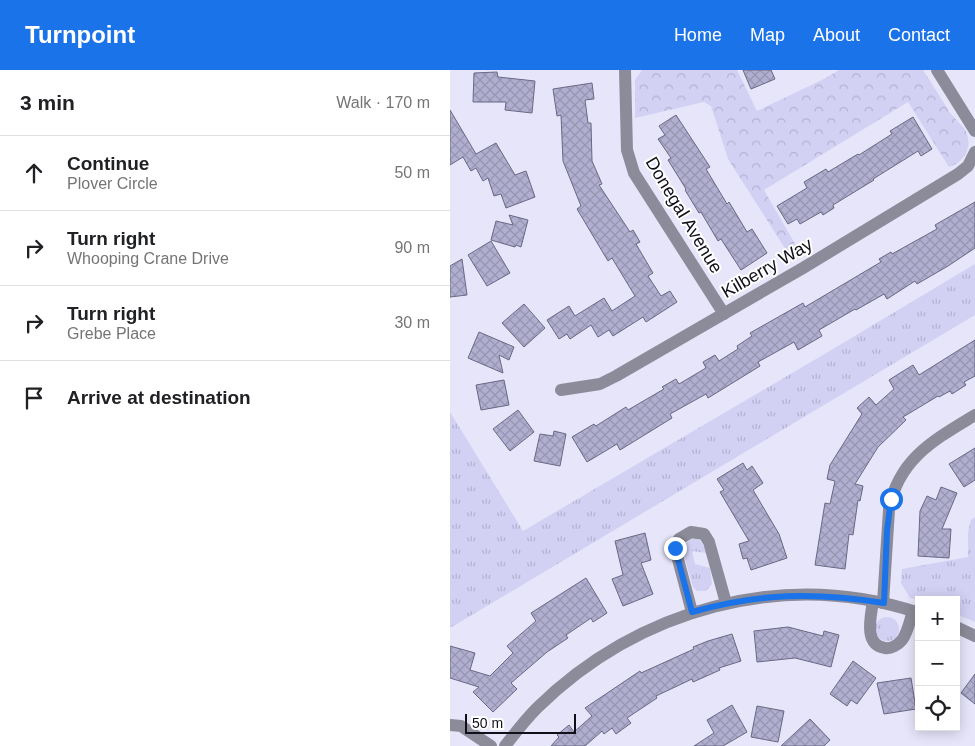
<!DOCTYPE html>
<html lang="en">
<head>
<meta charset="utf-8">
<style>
	:root { --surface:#fff; --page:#f2f2f2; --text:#202124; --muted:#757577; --line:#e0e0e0; --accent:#1a73e8 }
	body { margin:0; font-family:Helvetica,sans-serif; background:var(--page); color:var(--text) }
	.controls { position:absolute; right:15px; bottom:15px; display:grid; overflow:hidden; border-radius:0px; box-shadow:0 2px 12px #0003 }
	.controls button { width:45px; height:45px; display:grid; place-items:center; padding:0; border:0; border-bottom:1px solid var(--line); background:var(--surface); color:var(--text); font:25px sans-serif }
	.scale { position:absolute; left:15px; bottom:12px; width:111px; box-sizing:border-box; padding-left:5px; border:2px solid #100f1a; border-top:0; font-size:14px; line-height:18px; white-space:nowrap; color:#100f1a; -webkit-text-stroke:4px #fff; paint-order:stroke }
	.stop { position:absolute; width:15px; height:15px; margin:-11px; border:4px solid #1a73e8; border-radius:50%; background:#fff }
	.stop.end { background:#1a73e8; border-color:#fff; box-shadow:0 1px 5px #0008 }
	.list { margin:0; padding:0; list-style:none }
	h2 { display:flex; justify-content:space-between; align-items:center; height:65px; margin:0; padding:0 20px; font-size:21px }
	h2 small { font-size:16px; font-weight:400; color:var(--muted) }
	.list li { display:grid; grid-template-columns:32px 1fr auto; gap:15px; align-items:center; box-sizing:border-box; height:75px; padding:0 20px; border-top:1px solid var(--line) }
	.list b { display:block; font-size:19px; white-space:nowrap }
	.list p { margin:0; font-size:16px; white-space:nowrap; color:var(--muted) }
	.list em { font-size:16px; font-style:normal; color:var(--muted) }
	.icon { flex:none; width:28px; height:28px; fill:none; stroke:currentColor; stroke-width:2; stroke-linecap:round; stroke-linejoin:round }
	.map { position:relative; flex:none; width:525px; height:676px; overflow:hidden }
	header { display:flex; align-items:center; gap:30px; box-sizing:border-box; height:70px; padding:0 25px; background:var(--accent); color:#fff }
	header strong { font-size:24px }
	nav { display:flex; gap:28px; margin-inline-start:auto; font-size:18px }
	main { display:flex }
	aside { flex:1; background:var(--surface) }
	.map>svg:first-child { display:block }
	.grass { fill:url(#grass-tufts) }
	.forest { fill:url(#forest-crowns) }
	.building { fill:url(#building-cross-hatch); stroke:#696885 }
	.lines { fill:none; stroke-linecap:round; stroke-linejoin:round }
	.minor { stroke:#8c8b99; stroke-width:12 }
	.route { stroke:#1a73e8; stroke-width:6 }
	.labels { text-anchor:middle; stroke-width:4; stroke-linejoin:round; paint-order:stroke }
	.street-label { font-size:18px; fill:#100f1a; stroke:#fff }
</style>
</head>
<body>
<header>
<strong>Turnpoint</strong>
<nav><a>Home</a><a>Map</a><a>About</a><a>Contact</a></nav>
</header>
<main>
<aside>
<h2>3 min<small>Walk · 170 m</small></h2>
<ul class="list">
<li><svg class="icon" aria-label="ahead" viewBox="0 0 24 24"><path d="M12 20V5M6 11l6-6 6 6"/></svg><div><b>Continue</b><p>Plover Circle</p></div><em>50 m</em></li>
<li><svg class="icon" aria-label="right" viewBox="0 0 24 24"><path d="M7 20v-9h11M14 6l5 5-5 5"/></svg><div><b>Turn right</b><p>Whooping Crane Drive</p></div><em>90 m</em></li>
<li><svg class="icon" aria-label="right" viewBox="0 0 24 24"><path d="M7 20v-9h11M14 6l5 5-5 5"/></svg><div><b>Turn right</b><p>Grebe Place</p></div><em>30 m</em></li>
<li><svg class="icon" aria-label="arrive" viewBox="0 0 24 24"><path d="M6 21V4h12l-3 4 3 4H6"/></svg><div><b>Arrive at destination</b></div></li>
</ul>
</aside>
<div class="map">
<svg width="525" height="676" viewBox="0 0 525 676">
	<defs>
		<pattern id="grass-tufts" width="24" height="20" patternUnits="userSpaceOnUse" patternTransform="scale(1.25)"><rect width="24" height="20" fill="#d2d1f4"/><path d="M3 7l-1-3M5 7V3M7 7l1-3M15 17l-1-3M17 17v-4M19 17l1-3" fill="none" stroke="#b3b2d1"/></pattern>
		<pattern id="forest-crowns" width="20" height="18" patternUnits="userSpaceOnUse" patternTransform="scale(1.25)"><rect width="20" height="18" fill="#d2d1f4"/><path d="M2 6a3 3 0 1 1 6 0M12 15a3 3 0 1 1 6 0" fill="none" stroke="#b3b2d1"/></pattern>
		<pattern id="building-cross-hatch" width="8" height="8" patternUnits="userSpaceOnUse" patternTransform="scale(1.25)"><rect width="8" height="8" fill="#b1afcf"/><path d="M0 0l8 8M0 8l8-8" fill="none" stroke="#9795b1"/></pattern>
	</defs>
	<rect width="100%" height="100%" fill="#e6e5fa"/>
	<!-- grass -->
	<g class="grass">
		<polygon points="525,194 525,245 0,558 0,342 73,461 383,279"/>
		<polygon points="525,447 525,552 506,544 506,530 469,530 460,528 451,513 452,499 518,487 518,462 521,450"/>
		<path d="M 244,468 C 252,470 254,476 256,483 L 242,481 L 245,494 L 260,498 L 262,514 L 256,521 L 247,521 L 243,517 L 233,482 C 233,475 237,471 244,468 Z"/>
		<circle cx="437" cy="559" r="12"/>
	</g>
	<!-- forest -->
	<path class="forest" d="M 192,0 L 287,0 L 307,41 L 374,9 L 389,0 L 473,0 C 482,14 491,28 500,43 C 504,48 509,52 513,57 C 525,73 516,92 499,97 L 458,32 L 314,120 L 352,186 L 343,191 L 278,89 L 261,36 L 254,32 L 185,48 L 185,10 Z"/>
	<!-- building -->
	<g class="building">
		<polygon points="293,0 321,0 325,9 301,19"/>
		<polygon points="47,2 48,7 85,11 82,43 55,40 56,32 23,32 24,3"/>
		<polygon points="142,13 144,29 135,30 138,53 141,53 142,91 152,114 149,115 180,162 183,160 190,172 186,174 203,203 198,206 211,226 220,221 227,232 196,252 193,247 163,266 159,260 148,267 141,255 120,269 117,264 109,269 97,250 119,236 125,246 154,228 162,241 185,226 162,188 158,191 127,139 131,136 113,91 111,45 107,46 103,19"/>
		<polygon points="0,40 26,84 46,73 65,105 76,101 85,127 56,138 51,124 44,126 38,108 33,111 26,98 21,101 13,87 0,95"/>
		<polygon points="226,45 260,97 256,99 277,134 279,132 297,162 302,159 317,183 291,200 271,169 268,171 251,142 249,143 235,120 236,119 218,90 221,88 208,69 215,65 209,56"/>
		<polygon points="463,47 482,79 471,86 468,81 423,109 424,110 383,135 384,138 373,145 371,142 350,154 347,149 338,154 327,136 357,118 354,112 376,99 378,102 408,84 409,85 442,64 440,61"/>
		<polygon points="525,132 525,178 498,196 467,214 465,211 437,229 434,224 406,240 405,239 369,260 372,266 348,280 344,272 308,292 310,296 258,328 256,324 220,344 222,348 170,380 167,374 137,392 122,367 144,354 146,356 176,337 178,340 214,319 212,317 226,309 229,314 256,298 253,292 265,285 269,291 288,279 287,276 302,266 300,263 353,233 355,237 431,192 429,189 441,182 442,184 487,159 485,155"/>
		<polygon points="59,145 78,150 71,177 66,175 65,177 41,170 46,151 63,155"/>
		<polygon points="41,171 60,203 37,216 18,185"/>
		<polygon points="12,189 17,225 0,227 0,196"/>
		<polygon points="74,234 95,258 74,277 52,253"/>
		<polygon points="29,262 64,277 59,290 49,285 53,303 18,288"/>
		<polygon points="525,270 525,306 514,312 516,315 502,324 500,321 489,327 488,326 453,347 456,350 428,377 405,414 413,416 410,431 408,430 403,465 399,464 395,499 365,495 375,433 380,434 385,411 377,409 380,395 412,344 407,338 419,327 426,335 444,319 439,310 463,295 469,305"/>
		<polygon points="54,310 59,335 31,340 26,315"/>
		<polygon points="68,340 84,362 60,381 43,359"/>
		<polygon points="104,361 116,364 110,396 84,391 90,364 103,366"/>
		<polygon points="525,378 525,410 514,417 499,394"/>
		<polygon points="293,393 297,400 302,396 313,413 303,420 329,464 337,488 301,500 297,488 293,489 289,474 299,471 270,422 274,420 267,409"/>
		<polygon points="491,417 507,423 492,459 501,459 499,488 468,486 470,441 477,426 486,430"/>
		<polygon points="195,463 201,490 191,493 203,524 173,536 162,509 173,505 165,471"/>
		<polygon points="136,508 157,543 143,552 141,548 116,565 118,568 97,582 61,613 67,619 43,642 23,622 29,617 0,608 0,576 25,583 20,600 40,606 63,583 57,576 86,551 81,543"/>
		<polygon points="338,557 373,566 374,561 389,565 381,597 345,588 307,592 304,561"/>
		<polygon points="282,564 291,591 269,598 270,600 243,612 242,609 206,626 207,628 177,648 181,653 166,664 162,658 154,664 152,661 135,676 101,676 109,667 107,665 119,655 124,662 142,646 135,638 190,601 191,603 244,579 243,577 258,571"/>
		<polygon points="403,591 426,608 407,634 401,630 397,636 380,624"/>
		<polygon points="525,604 525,634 511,623"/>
		<polygon points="461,608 466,639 434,644 427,613"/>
		<polygon points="282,635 297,662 273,676 244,676 264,663 257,650"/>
		<polygon points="307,636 334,641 328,672 301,667"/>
		<polygon points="360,649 380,670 374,676 331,676"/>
	</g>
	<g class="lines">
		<!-- minor -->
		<g class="minor">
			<polyline points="175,0 177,80 184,103 274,244"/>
			<polyline points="487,0 525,61"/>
			<polyline points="111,320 150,314 166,306 353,198 508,104 518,96 525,82"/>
			<path d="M 423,531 C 421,546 413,575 435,578 C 441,579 448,575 452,570 C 458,562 460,550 463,541"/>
			<path d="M 433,533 L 439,440 C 448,389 484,370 525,345"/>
			<polyline points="242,542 225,478 229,469 241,462 254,464 259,472 276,533"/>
			<polyline points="506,557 525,566"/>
			<polyline points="0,655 11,656 41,676"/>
			<path d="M 55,676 C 65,663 75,650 87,638 C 188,539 333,498 469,543"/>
		</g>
	</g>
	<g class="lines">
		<!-- route -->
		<path class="route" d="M 225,478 L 242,542 C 308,523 366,522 434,533 L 437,461 L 441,429"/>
	</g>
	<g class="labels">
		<!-- street labels -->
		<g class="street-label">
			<text transform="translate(234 145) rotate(59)" y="6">Donegal Avenue</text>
			<text transform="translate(317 198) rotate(-30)" y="6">Kilberry Way</text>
		</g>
	</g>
</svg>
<div class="controls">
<button>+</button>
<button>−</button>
<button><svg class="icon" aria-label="locate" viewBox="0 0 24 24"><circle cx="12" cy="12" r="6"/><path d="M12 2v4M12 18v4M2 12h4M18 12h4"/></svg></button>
</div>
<div class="scale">50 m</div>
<div class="stop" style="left:441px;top:429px"></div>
<div class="stop end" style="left:225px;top:478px"></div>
</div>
</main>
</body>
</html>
